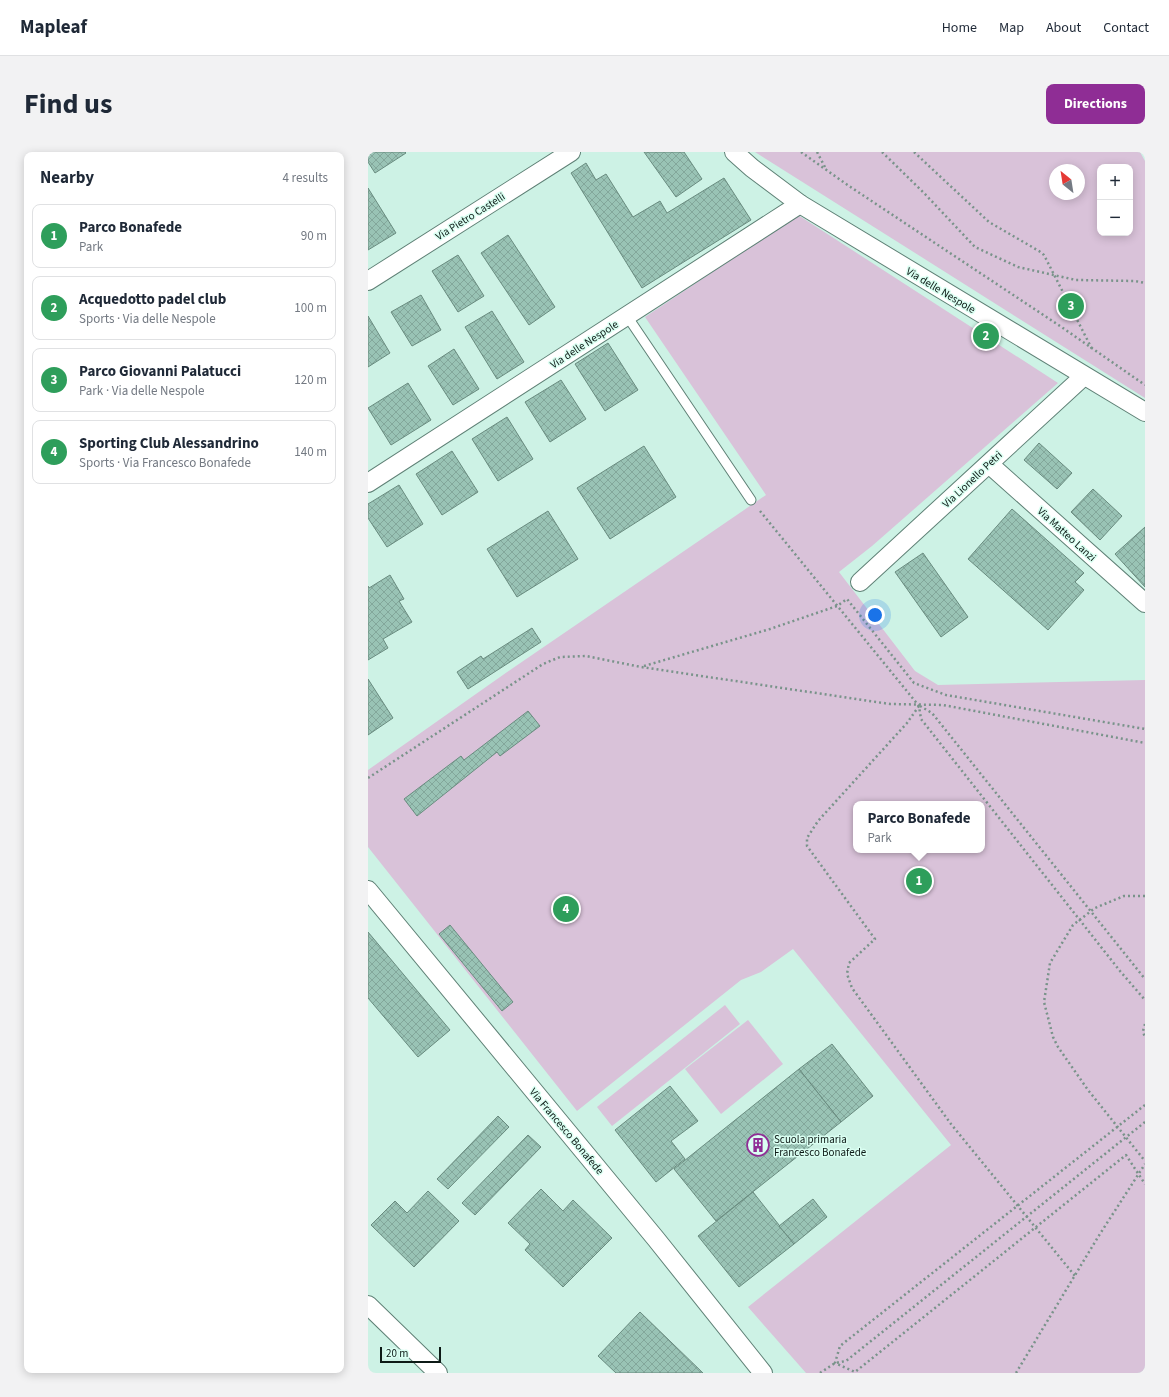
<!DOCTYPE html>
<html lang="en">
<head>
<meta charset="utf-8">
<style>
	:root { --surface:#fff; --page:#f2f2f3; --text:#1f2937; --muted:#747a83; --line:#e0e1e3; --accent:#8f2d95 }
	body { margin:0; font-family:"Source Sans 3",sans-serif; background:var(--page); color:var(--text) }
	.controls { position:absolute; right:12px; top:12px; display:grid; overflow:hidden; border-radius:8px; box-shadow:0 2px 10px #0003 }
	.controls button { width:36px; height:36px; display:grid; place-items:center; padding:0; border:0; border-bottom:1px solid var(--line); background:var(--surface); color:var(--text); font:20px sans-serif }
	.compass { position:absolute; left:681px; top:12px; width:36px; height:36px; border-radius:50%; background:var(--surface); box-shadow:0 2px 10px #0003; rotate:330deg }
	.scale { position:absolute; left:12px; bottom:10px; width:61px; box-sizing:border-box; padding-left:4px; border:2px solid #0d1a16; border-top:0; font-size:11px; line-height:14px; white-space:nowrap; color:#0d1a16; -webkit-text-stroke:3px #dafff2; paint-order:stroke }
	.you { position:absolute; left:507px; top:463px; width:14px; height:14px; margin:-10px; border:3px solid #fff; border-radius:50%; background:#1a73e8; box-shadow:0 0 0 6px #1a73e833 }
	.badge { display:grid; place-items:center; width:26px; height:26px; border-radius:50%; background:var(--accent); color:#fff; font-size:13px; font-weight:700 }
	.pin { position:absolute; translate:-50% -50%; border:2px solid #fff; box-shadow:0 1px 4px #0006 }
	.popup { position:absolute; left:485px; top:649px; width:132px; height:52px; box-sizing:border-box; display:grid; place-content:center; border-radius:8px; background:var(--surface); filter:drop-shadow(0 1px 3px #0005); font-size:13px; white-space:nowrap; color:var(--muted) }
	.popup b { font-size:15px; color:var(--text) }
	.popup::after { content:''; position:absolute; left:50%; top:100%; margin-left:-8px; border:8px solid transparent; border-top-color:var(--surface) }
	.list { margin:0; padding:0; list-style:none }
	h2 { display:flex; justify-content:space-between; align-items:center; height:52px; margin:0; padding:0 16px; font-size:17px }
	h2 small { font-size:13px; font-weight:400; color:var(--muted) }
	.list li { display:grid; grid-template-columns:26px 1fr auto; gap:12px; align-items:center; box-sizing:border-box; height:64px; margin:0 8px 8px; padding:0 8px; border:1px solid var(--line); border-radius:8px }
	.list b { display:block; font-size:15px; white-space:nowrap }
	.list p { margin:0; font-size:13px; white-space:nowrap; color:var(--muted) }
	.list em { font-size:13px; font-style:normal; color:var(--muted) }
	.map { position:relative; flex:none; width:777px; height:1221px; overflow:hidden; border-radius:8px }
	header { display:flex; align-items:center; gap:24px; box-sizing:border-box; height:56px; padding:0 20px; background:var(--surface); border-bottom:1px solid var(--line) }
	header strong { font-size:19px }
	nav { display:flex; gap:22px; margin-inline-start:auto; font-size:14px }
	.intro { display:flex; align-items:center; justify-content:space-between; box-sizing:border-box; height:96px; padding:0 24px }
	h1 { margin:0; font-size:28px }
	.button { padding:10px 18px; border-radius:8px; background:var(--accent); color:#fff; font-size:14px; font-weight:700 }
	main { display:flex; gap:24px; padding:0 24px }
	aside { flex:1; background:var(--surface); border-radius:8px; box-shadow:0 2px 10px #0003 }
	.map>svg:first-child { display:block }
	.park { fill:#d9c2d9; fill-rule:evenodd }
	.building { fill:url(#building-cross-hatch); stroke:#698b7f }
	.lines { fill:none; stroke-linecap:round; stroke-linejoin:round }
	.service-casing { stroke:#5f8176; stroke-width:11 }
	.minor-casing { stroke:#5f8176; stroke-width:20 }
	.path { stroke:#79938a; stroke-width:2.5; stroke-dasharray:2 3; stroke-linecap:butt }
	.service { stroke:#fff; stroke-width:9 }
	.minor { stroke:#fff; stroke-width:18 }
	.labels { text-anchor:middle; stroke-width:3; stroke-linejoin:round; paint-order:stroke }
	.street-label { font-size:11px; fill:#0d1a16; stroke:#dafff2 }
	.poi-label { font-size:11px; fill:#0d1a16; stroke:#dafff2; text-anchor:start }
</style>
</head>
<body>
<header>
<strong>Mapleaf</strong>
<nav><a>Home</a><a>Map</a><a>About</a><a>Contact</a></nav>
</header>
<div class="intro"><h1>Find us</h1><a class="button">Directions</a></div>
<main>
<aside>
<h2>Nearby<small>4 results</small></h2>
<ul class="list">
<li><span class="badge" style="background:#2e9e5b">1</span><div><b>Parco Bonafede</b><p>Park</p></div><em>90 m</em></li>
<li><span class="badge" style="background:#2e9e5b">2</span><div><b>Acquedotto padel club</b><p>Sports · Via delle Nespole</p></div><em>100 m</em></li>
<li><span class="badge" style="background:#2e9e5b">3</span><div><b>Parco Giovanni Palatucci</b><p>Park · Via delle Nespole</p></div><em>120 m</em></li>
<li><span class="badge" style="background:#2e9e5b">4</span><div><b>Sporting Club Alessandrino</b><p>Sports · Via Francesco Bonafede</p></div><em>140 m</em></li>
</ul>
</aside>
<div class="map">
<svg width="777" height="1221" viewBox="0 0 777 1221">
	<defs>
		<pattern id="building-cross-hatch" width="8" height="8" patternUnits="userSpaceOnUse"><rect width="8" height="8" fill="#99c3b5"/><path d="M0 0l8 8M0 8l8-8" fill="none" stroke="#83a79b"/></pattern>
	</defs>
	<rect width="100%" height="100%" fill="#cdf2e5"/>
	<!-- park -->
	<g class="park">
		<path d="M 387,0 L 772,0 L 777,9 L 777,246 ZM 732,15 L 762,15 L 762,81 L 732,81 ZM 687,18 L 711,18 L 711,42 L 687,42 Z"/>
		<path d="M 430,63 L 690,231 L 504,394 L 471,420 L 547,519 L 570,533 L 777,528 L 777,1221 L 438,1221 L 380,1155 L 583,993 L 425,797 L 393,820 L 373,828 L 209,959 L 0,695 L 0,618 L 145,516 L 398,343 L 277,165 ZM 488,652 L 614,652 L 614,698 L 488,698 Z"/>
		<polygon points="357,853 372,872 244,974 229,955"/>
		<polygon points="380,868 415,912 353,962 317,917"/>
	</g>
	<!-- building -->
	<g class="building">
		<polygon points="0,0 37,0 38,1 7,21 0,10"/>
		<polygon points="276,0 316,0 334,27 308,45"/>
		<polygon points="218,11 228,28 238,22 265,65 292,49 299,61 356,26 383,68 274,136 203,21"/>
		<polygon points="0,36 28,81 0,98"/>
		<polygon points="140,83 187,155 161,173 113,101"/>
		<polygon points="90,103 116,144 90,160 64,119"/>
		<polygon points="53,143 73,178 44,194 23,160"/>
		<polygon points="124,159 156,210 129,227 97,175"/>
		<polygon points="0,164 22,201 0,215"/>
		<polygon points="240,191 270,238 237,259 207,212"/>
		<polygon points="86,197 111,237 85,253 60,214"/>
		<polygon points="193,228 218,267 182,290 157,250"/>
		<polygon points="40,231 63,268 23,293 0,256"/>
		<polygon points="139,265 165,307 130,329 104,287"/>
		<polygon points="671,291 704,321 689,337 656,308"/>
		<polygon points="276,294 308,345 242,387 209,336"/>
		<polygon points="84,299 110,340 74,363 48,322"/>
		<polygon points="31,333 55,372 19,395 0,366 0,352"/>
		<polygon points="725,337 754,364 732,388 703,360"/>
		<polygon points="644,357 716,421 707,430 716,438 680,478 600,407"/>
		<polygon points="180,359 210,407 149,445 119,397"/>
		<polygon points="777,375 777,435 747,402"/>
		<polygon points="555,401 600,465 573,485 527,420"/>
		<polygon points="22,423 36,447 31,449 44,470 15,487 20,496 0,508 0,434 1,436"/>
		<polygon points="164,476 173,490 100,537 89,520 113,504 115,507"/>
		<polygon points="0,527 25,566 0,583"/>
		<polygon points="160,559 172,574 132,604 129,600 49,664 36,647 93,604 96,608"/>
		<polygon points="82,773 145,850 134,859 71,782"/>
		<polygon points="0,780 82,878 50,905 0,846"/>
		<polygon points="464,892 505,944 473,970 431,917"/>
		<polygon points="431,917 473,970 348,1069 306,1017"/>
		<polygon points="302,934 330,969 303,989 317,1007 288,1030 247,978"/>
		<polygon points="130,964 141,975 80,1037 69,1027"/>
		<polygon points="160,983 173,995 107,1063 94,1051"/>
		<polygon points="173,1037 195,1059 205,1048 244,1086 195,1135 157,1098 162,1092 140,1071"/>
		<polygon points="60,1039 91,1069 46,1115 3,1073 27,1049 39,1061"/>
		<polygon points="385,1040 426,1092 371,1135 330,1084"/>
		<polygon points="445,1047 459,1065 426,1092 411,1074"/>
		<polygon points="272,1160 335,1221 248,1221 230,1204"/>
	</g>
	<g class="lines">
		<!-- service casing -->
		<g class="service-casing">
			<polyline id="service" points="259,164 383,348"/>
		</g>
		<!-- minor casing -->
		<g class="minor-casing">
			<g id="minor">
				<polyline points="366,0 384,16 432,52 777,260"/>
				<polyline points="0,129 203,0"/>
				<polyline points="621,312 777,451"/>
				<polyline points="0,331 432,52"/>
				<polyline points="492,430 716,224"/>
				<polyline points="0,738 288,1087 395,1221"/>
				<polyline points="0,1153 70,1221"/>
			</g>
		</g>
		<!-- path -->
		<g class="path">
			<polyline points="433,0 481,34 692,174 777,233"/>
			<polyline points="449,0 458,17"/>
			<polyline points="514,0 556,41 607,95 650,115 708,128 767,129 777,131"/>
			<polyline points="546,0 621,70 671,99 676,103 724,197"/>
			<polyline points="392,359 551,554 553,567 752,819 777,848"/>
			<polyline points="276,514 402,477 469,454 479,447 546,531 578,543 777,577"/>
			<polyline points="551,554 539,571 450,669 439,686 439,694 507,787 481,811 479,822 484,836 583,972 707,1124"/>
			<polyline points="552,554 564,561 777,827"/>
			<polyline points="0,626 175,512 192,505 218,504 273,515 522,552 575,553 777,591"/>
			<polyline points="777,744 756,744 727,756 705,773 682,811 676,850 685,885 690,895 720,938 777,1009"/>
			<polyline points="777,872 775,879 777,886"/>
			<polyline points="777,953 472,1194 467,1211 487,1220 758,1003 777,1032"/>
			<polyline points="452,1221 467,1211 478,1209 777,970"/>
			<polyline points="648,1221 730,1085 777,1012"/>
		</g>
		<!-- service -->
		<use href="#service" class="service"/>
		<!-- minor -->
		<use href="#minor" class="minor"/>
	</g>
	<!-- icons -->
	<defs>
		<g id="building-ring" transform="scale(1.15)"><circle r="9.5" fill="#dafff2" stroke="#8f2d95" stroke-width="1.5"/><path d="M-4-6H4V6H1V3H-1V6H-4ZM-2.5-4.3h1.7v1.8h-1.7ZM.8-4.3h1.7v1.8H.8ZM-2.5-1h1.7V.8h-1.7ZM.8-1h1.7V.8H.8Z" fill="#8f2d95"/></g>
	</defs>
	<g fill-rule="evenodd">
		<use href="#building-ring" x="390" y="993"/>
	</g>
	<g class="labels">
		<!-- street labels -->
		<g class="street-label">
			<text transform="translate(102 64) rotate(-32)" y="4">Via Pietro Castelli</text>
			<text transform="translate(573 138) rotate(31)" y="4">Via delle Nespole</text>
			<text transform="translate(216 192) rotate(-33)" y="4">Via delle Nespole</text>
			<text transform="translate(604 327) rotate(-43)" y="4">Via Lionello Petri</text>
			<text transform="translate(699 382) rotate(42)" y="4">Via Matteo Lanzi</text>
			<text transform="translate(199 979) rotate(50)" y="4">Via Francesco Bonafede</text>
		</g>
		<!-- poi labels -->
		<g class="poi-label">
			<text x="406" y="991">Scuola primaria<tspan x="406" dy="13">Francesco Bonafede</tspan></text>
		</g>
	</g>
</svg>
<div class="controls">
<button>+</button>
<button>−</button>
</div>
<svg class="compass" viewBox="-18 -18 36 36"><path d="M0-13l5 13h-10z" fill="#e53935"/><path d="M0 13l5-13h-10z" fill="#747a83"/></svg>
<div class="scale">20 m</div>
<div class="you"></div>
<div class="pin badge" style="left:551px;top:729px;background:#2e9e5b">1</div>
<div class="popup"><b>Parco Bonafede</b>Park</div>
<div class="pin badge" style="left:618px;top:184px;background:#2e9e5b">2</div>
<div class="pin badge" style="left:703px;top:154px;background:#2e9e5b">3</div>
<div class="pin badge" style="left:198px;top:757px;background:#2e9e5b">4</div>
</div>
</main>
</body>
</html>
